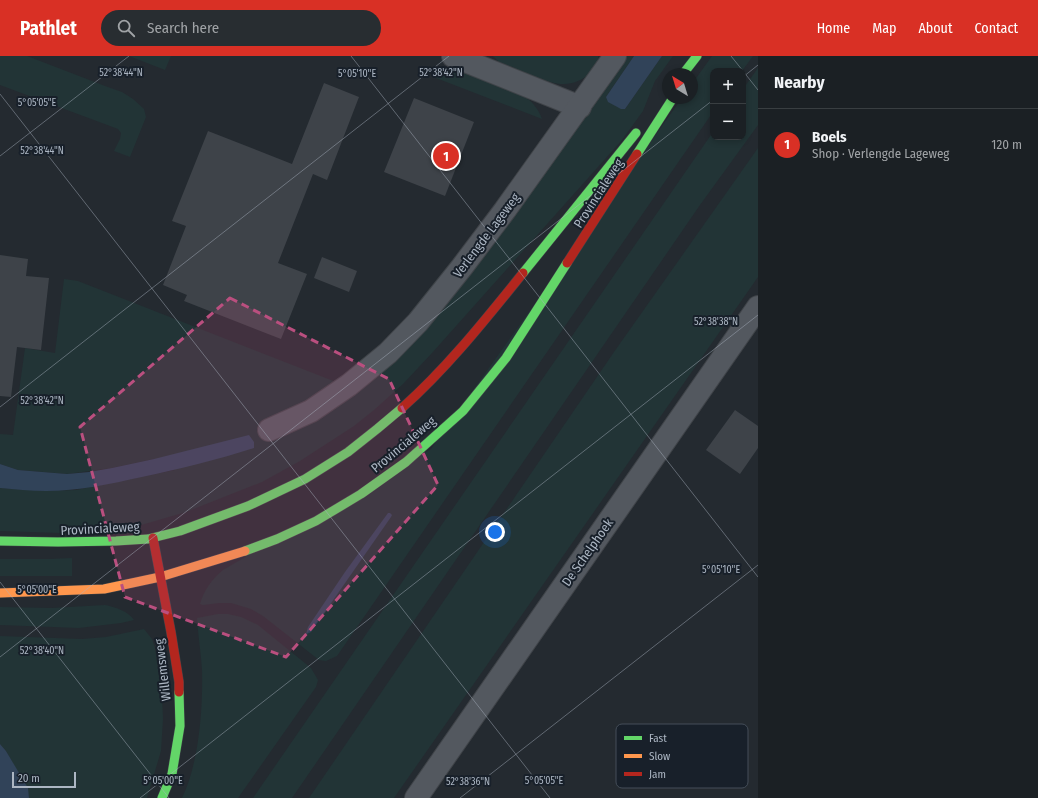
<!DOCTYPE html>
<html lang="en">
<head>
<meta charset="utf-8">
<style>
	:root { --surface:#1b2024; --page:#282d31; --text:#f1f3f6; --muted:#a0a3a6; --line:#393e41; --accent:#d93025 }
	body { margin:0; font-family:"Fira Sans Condensed",sans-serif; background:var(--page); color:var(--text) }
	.controls { position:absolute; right:12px; top:12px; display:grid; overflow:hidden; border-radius:8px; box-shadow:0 2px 6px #0003 }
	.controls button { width:36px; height:36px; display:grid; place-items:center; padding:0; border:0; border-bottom:1px solid var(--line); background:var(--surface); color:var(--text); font:20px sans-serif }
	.compass { position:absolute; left:662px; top:12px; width:36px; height:36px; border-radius:50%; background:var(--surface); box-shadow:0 2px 6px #0003; rotate:322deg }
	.scale { position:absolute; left:12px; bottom:10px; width:64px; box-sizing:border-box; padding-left:4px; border:2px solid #acb6c3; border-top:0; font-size:11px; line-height:14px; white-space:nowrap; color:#acb6c3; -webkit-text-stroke:3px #18202a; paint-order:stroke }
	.you { position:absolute; left:495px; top:476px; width:14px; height:14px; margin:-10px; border:3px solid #fff; border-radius:50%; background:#1a73e8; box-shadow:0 0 0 6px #1a73e833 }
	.badge { display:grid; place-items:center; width:26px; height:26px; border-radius:50%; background:var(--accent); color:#fff; font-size:13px; font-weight:700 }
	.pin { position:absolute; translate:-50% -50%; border:2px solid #fff; box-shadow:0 1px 4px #0006 }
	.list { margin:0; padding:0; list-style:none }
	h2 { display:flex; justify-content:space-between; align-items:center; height:52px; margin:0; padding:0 16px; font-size:17px }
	h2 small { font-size:13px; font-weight:400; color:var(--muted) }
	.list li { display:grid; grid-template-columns:26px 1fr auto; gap:12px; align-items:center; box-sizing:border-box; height:72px; padding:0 16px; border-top:1px solid var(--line) }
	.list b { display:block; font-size:15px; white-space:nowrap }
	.list p { margin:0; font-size:13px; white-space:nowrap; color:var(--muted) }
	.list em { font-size:13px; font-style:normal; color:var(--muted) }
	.icon { flex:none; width:22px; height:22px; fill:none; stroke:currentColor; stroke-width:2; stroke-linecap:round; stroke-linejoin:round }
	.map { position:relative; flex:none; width:758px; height:742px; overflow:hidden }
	header { display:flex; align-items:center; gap:24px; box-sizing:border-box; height:56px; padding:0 20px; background:var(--accent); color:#fff }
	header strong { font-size:19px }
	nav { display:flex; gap:22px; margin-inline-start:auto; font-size:14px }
	.search { width:280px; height:36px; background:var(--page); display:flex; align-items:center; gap:10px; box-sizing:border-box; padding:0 14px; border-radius:22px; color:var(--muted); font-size:15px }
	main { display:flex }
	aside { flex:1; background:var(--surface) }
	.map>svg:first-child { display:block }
	.green { fill:#223436 }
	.water { fill:#314359 }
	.building { fill:#3e4349 }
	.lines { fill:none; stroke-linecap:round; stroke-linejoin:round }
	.street-casing { stroke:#404449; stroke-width:24 }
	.fast-casing { stroke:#404449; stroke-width:10 }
	.slow-casing { stroke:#404449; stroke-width:10 }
	.jam-casing { stroke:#404449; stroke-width:10 }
	.street { stroke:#53585f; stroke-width:22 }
	.fast { stroke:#63d668; stroke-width:9 }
	.slow { stroke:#ff974d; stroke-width:9 }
	.jam { stroke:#b3261e; stroke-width:9 }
	.marked { fill:#ba4f7f; fill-opacity:0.2; stroke:#ba4f7f; stroke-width:3; stroke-dasharray:8 5; stroke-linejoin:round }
	.ticks { fill:none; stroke:#acb6c3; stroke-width:1; stroke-opacity:0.45 }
	.labels { text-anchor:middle; stroke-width:4; stroke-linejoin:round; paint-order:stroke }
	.street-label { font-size:13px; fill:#acb6c3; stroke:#18202a }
	.key { fill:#18202a; stroke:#444d58; stroke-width:1 }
	.key-label { font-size:11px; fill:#acb6c3 }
	.ticks-label { font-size:10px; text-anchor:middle; fill:#acb6c3; stroke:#18202a; stroke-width:4; stroke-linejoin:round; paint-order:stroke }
</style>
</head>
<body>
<header>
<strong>Pathlet</strong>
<div class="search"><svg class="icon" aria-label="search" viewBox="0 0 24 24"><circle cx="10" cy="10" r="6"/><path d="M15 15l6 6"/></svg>Search here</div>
<nav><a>Home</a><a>Map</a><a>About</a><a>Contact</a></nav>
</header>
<main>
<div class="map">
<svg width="758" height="742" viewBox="0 0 758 742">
	<rect width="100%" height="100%" fill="#242a30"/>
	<!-- green -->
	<g class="green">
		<polygon points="0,0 27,0 105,30 122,36 133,43 144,53 146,61 130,101 114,95 120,83 121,77 118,73 0,29"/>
		<polygon points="129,0 171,0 165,14"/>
		<path d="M 493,0 L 598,0 C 600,7 596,14 590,18 C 582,24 573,28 564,28 C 550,29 514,11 499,6 Z"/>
		<path d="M 624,0 L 634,0 L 606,41 L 625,53 L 662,0 L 673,0 L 655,25 L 643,55 L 622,84 L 432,297 L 403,328 L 374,354 L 354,370 L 300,405 L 262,426 L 186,456 L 131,472 L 91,478 L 0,475 L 0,432 L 45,435 L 76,434 L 175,414 L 154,403 L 112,412 L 67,418 L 18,414 L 0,408 L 0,378 L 13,379 L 25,292 L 55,297 L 64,223 L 78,225 L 336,326 L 271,384 C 285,379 300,374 313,366 C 343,350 369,327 394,305 Z"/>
		<path d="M 712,0 L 753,0 L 742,15 L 713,15 L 713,56 L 337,600 L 326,605 L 319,604 L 263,560 L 251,553 L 231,547 L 219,547 L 203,549 L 200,548 C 204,534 212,523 223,514 L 431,393 L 682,42 L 692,42 L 692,28 Z"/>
		<path d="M 452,11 L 522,39 C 532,45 538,52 542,63 L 436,22 L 442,15 Z"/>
		<polygon points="758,12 758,69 700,149 292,742 253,742 713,76 713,81 743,81 743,33"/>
		<polygon points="758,92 758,221 394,742 309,742 614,296"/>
		<polygon points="72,502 72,520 0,520 0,503 49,503"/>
		<path d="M 105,549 C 115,551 128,555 134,564 L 121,567 L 79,572 L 0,569 L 0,551 L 52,552 Z"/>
		<path d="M 218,558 L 228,558 L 241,561 L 258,569 L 311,612 L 318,624 L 316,631 L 238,742 L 182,742 C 199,707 203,653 202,614 C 201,597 198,580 197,562 Z"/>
		<polygon points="144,573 152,583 155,592 162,642 163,663 161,695 147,742 29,742 27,732 6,695 0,688 0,580 82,583 106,581"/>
	</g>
	<!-- water -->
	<g class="water">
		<polygon points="634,0 662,0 625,53 621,53 608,46 606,41"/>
		<path d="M 249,379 L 254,386 L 254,392 C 217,404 179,413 142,421 C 110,428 78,435 46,435 C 30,435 15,433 0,432 L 0,408 L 18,414 L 67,418 L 89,416 L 112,412 L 154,403 Z"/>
		<polygon points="388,457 390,457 392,459 391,461 311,576 307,578 306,578 308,571 345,516"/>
		<polygon points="0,688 6,695 28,732 29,742 0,742"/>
	</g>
	<!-- building -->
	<g class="building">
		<polygon points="324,27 359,41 327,124 313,118 278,207 307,218 281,283 184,245 187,239 163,229 186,170 172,165 208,75 292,108"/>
		<polygon points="414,42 474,66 445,140 384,116"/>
		<polygon points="0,199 28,203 26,220 49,222 41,294 17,291 11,341 0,340"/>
		<polygon points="322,201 357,215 349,236 314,222"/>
		<polygon points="735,354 758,370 758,392 740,418 706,394"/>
	</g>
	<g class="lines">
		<!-- street casing -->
		<g class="street-casing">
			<g id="street">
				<polyline points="453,0 580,51"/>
				<polyline points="269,374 311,355 349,329 388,297 418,266 462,211 505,154 615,0"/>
				<polyline points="416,742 758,251"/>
			</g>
		</g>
		<!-- fast casing -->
		<g class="fast-casing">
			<g id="fast">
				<polyline points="683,18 697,0"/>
				<polyline points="637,98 673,42"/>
				<polyline points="523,217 636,77"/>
				<polyline points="0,485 58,486 116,485 148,483 180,475 248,450 305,423 348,396 377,373 402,352"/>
				<polyline points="245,495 277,483 316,465 361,438 406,406 463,355 506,302 567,207"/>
				<polyline points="162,742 172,718 180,670 179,636"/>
			</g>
		</g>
		<!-- slow casing -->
		<g class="slow-casing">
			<polyline id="slow" points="0,537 104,533 160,521 245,495"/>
		</g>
		<!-- jam casing -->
		<g class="jam-casing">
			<g id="jam">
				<polyline points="567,207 637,98"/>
				<path d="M 402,352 C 447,312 485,264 523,217"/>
				<polyline points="153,482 171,576 179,626 179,636"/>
			</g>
		</g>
		<!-- street -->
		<use href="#street" class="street"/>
		<!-- fast -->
		<use href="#fast" class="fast"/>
		<!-- slow -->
		<use href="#slow" class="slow"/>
		<!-- jam -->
		<use href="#jam" class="jam"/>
	</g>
	<!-- marked area -->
	<path class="marked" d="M 230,242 L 389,323 L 438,429 L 286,601 L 125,541 L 80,371 Z"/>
	<!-- ticks -->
	<path class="ticks" d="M 351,0 L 758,521M 731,0 L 743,15M 743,15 L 758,34M 743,21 L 758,9M 0,38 L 550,742M 0,100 L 129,0M 0,351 L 449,0M 0,526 L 169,742M 0,601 L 713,44M 140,742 L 758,259M 460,742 L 758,509"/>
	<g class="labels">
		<!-- street labels -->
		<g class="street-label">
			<text transform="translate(598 137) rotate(-57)" y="5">Provincialeweg</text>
			<text transform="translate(486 179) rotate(-53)" y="5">Verlengde Lageweg</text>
			<text transform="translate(403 388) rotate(-40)" y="5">Provincialeweg</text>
			<text transform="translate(100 472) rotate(-3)" y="5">Provincialeweg</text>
			<text transform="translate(587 496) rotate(-55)" y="5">De Schelphoek</text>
			<text transform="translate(162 614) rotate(-97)" y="5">Willemsweg</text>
		</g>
	</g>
	<!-- legend -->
	<rect x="616" y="668" width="132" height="64" rx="6" class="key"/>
	<rect x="624" y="680" width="18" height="4" fill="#63d668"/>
	<rect x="624" y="698" width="18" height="4" fill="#ff974d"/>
	<rect x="624" y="716" width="18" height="4" fill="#b3261e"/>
	<g class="key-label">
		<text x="649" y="686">Fast</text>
		<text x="649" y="704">Slow</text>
		<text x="649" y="722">Jam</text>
	</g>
	<g class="ticks-label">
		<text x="121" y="20">52°38'44"N</text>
		<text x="441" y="20">52°38'42"N</text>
		<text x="357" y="21">5°05'10"E</text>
		<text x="37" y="50">5°05'05"E</text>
		<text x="42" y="98">52°38'44"N</text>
		<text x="716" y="269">52°38'38"N</text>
		<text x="42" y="348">52°38'42"N</text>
		<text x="721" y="517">5°05'10"E</text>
		<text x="37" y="537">5°05'00"E</text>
		<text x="42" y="598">52°38'40"N</text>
		<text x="163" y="728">5°05'00"E</text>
		<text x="544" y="728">5°05'05"E</text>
		<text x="468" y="729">52°38'36"N</text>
	</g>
</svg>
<div class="controls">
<button>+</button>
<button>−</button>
</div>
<svg class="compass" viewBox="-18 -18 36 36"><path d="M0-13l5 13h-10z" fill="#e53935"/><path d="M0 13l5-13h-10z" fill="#a0a3a6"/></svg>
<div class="scale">20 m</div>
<div class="you"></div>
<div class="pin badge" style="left:446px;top:100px">1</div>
</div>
<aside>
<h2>Nearby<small></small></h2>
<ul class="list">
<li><span class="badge">1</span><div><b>Boels</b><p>Shop · Verlengde Lageweg</p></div><em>120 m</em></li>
</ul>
</aside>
</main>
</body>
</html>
